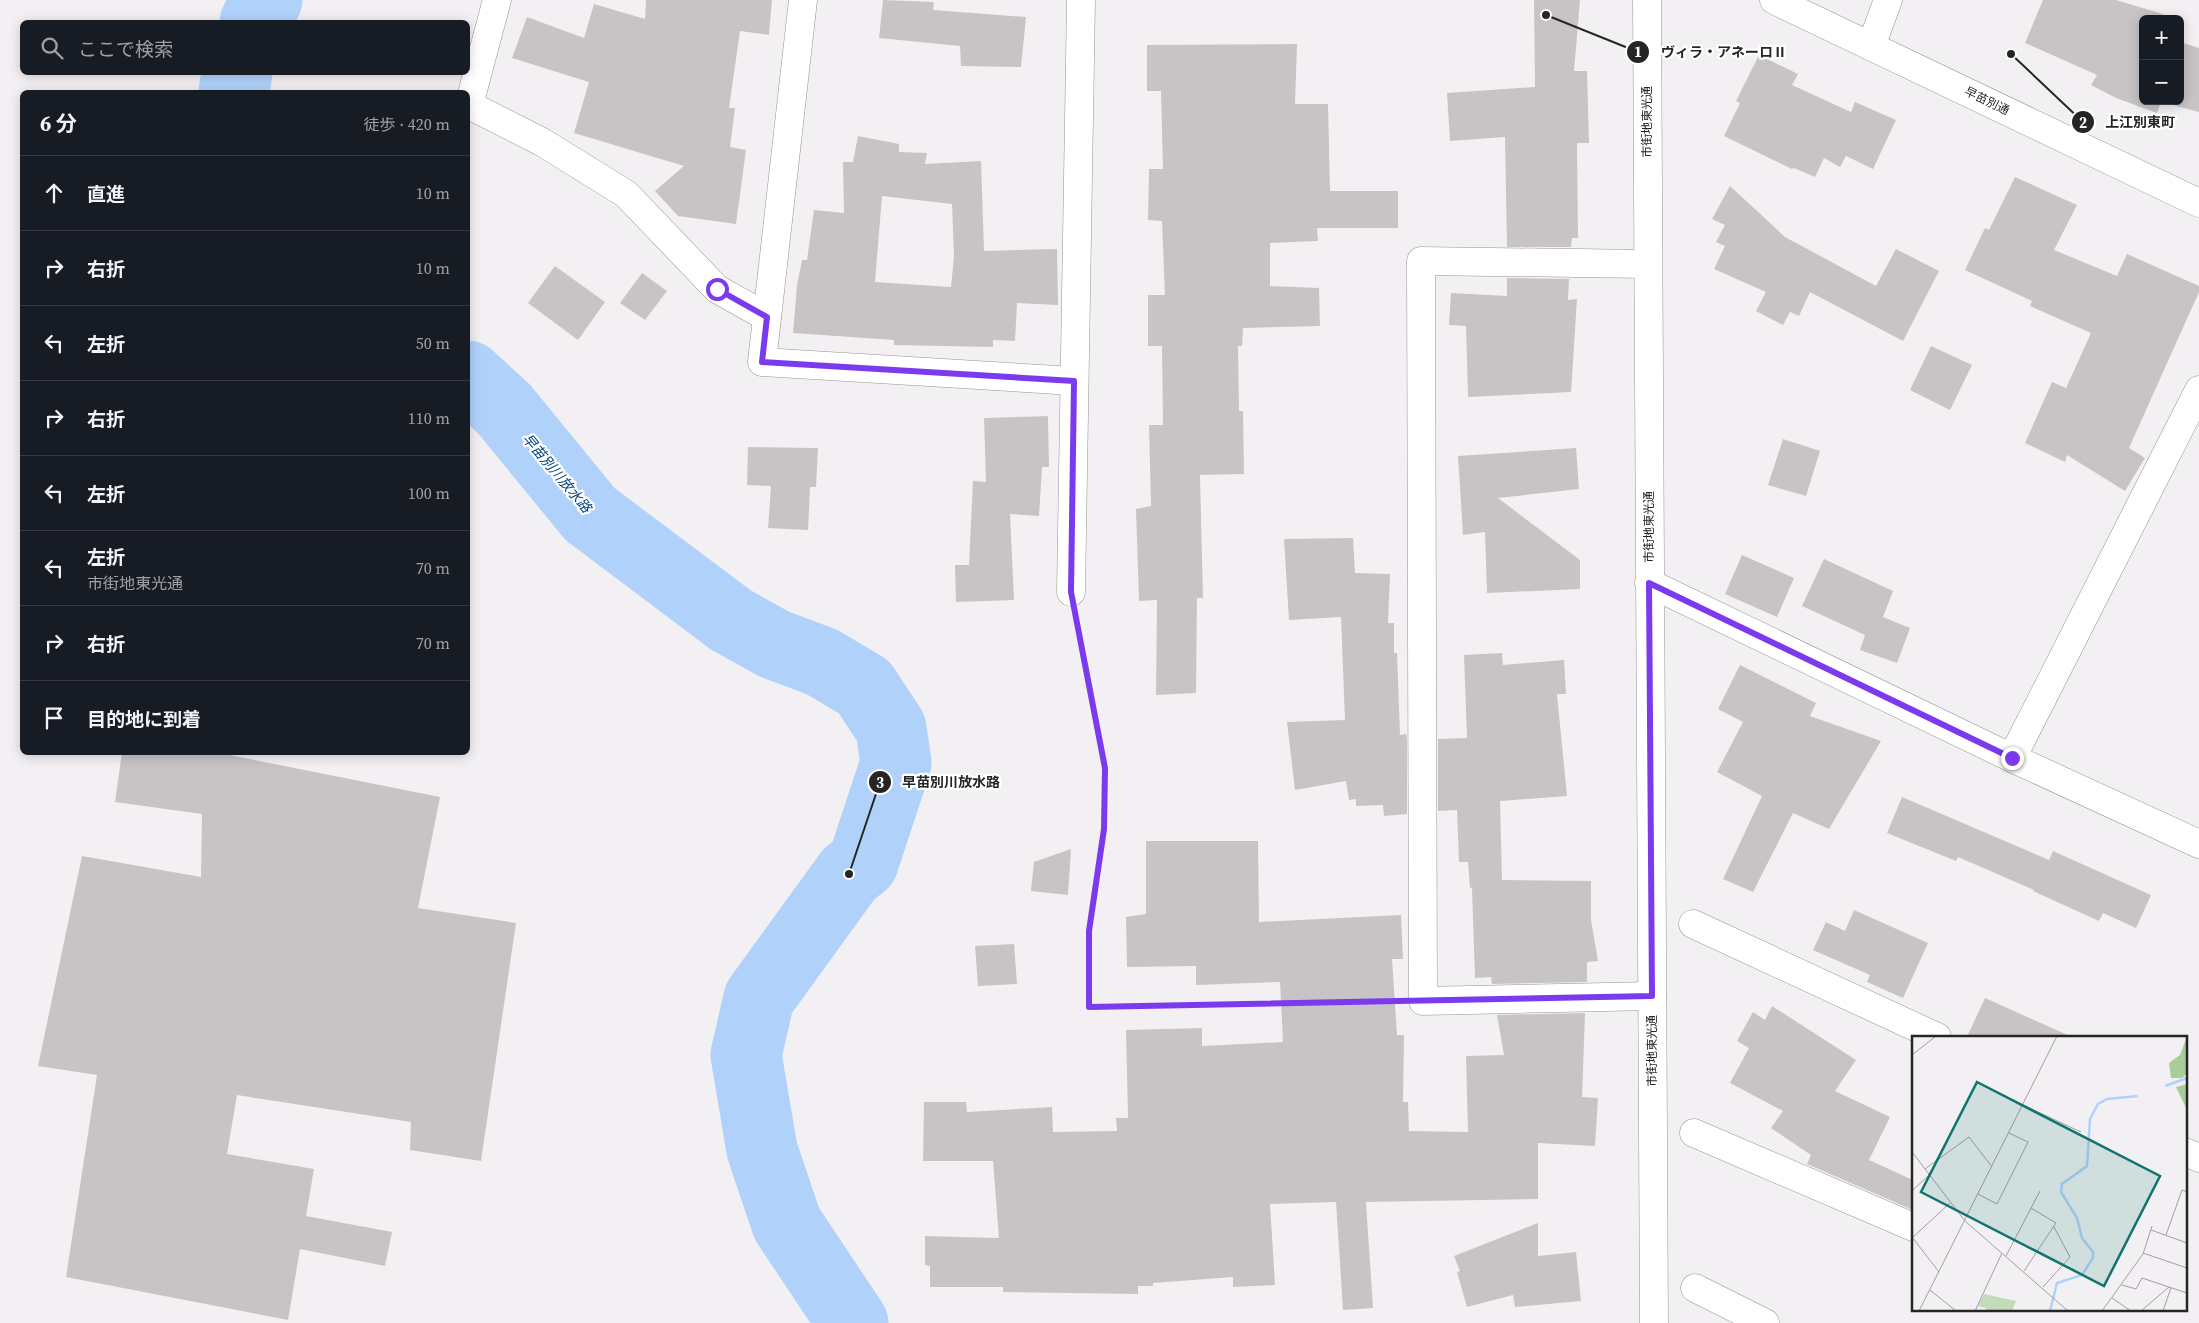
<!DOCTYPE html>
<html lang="ja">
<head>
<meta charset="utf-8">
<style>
	:root { --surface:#171b24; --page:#20242c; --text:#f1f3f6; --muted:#9ea1a6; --line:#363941 }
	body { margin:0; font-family:"Source Serif 4","Noto Sans JP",serif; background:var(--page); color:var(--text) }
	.controls { position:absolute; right:15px; top:15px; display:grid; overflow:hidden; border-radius:8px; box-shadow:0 2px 12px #0003 }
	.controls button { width:45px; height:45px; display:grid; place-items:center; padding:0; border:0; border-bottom:1px solid var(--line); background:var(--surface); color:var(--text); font:25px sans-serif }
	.stop { position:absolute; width:15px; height:15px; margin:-11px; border:4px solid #7c3aed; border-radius:50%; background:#fff }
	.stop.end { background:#7c3aed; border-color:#fff; box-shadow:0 1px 5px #0008 }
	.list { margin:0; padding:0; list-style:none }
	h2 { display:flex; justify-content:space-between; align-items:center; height:65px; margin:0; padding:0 20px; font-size:21px }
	h2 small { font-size:16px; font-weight:400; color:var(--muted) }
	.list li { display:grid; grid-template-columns:32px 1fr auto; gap:15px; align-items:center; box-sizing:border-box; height:75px; padding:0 20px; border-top:1px solid var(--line) }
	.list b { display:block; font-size:19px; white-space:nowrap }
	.list p { margin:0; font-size:16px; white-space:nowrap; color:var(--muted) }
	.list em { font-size:16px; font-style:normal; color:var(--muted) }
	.icon { flex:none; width:28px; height:28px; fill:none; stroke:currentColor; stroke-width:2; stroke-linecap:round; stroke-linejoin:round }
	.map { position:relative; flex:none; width:2199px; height:1323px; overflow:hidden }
	.search { position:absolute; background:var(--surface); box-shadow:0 2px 12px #0003; left:20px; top:20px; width:450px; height:55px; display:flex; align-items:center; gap:12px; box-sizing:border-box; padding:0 18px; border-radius:8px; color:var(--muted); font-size:19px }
	.panel { position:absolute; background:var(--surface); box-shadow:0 2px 12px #0003; left:20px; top:90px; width:450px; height:665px; border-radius:8px }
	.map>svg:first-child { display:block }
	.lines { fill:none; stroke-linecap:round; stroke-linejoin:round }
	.river { stroke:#b0d2fa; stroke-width:71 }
	.building { fill:#c8c4c6; fill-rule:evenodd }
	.minor-casing { stroke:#969396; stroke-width:29 }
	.path { stroke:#a5a2a5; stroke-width:3; stroke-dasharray:4 4; stroke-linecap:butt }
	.minor { stroke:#fff; stroke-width:28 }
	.route { stroke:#7c3aed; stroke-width:6 }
	.labels { text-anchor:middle; stroke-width:4.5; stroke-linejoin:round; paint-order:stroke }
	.street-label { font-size:12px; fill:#262526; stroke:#fff }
	.water-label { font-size:14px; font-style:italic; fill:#054680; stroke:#fff }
	.inset-river { fill:none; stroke:#b0d2fa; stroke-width:2.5 }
	.inset-road { fill:none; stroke:#a19fa1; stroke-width:1 }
	.view { fill:#0f766e; fill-opacity:0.15; stroke:#0f766e; stroke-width:2.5 }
	.inset-edge { fill:none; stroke:#262526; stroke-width:2.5 }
	.leader { fill:none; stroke:#262526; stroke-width:2 }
	.callout-dot { fill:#262526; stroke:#fff; stroke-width:2 }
	.mark-label { font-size:15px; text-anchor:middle; font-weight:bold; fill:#fff }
	.callout-label { font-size:14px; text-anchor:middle; font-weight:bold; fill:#262526; stroke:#fff; stroke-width:4.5; stroke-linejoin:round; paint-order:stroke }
</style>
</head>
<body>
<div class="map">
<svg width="2199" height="1323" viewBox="0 0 2199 1323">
	<rect width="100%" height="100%" fill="#f3f0f3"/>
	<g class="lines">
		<!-- river -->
		<g class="river">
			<polyline points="255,22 267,0"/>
			<polyline points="234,92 237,72"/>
			<polyline points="468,376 504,409 590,514 731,620 774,644 822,662 864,687 891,728 896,763 863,863 849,874 759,998 746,1055 762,1150 787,1224 853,1323"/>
		</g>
	</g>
	<!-- building -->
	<g class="building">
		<polygon points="646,0 772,0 769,35 740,31 729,108 735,108 730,147 746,150 736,224 678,216 655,191 684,166 574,133 589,82 512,58 527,17 584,38 594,4 645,19"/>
		<polygon points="883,0 934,2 933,10 1026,17 1021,67 961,66 960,46 879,38"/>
		<polygon points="1534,0 1580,0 1574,71 1587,71 1589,143 1577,143 1578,238 1572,238 1571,247 1507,247 1505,137 1450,141 1447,93 1535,87"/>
		<polygon points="2043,0 2116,0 2163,14 2161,19 2143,19 2143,101 2180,101 2180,42 2199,48 2199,112 2161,102 2157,113 2116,98 2091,85 2097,75 2025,43"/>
		<polygon points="1297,44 1295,104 1328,104 1330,191 1398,191 1398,228 1317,228 1318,241 1270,243 1270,286 1319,288 1320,326 1243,328 1242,346 1238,346 1239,411 1243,411 1244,474 1200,475 1203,598 1197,598 1196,693 1156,695 1157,600 1139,601 1136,509 1151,506 1149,425 1163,425 1162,346 1148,346 1148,295 1165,295 1162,221 1148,220 1149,169 1163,169 1161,91 1147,91 1147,45"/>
		<polygon points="1759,55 1798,74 1792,85 1851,112 1855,102 1896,120 1873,169 1846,156 1840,167 1824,158 1815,177 1794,168 1792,169 1724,136 1740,103 1736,101"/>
		<path d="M 858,136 L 899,144 L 899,152 L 927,153 L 925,164 L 981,161 L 984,251 L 1057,249 L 1058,305 L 1017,303 L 1015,341 L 993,340 L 993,347 L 894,345 L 894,340 L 793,333 L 797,285 L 802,260 L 807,260 L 814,210 L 844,213 L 843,162 L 853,162 ZM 882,196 L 952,204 L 954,256 L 951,287 L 875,282 Z"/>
		<polygon points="2015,177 2077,205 2054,250 2117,276 2127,254 2199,286 2199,292 2129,448 2145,458 2125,491 2067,455 2065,462 2025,443 2052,382 2066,388 2091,333 2030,306 2032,301 1965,270 1985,228 1989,230"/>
		<polygon points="1730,186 1785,237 1876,286 1896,249 1939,271 1903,341 1810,292 1799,316 1790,312 1783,325 1756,311 1766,292 1714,269 1725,246 1716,242 1725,225 1712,219"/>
		<polygon points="555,266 605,302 578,340 528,303"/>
		<polygon points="642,273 667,291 645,320 620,303"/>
		<polygon points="1507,278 1569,279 1568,300 1577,299 1571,392 1468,397 1466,326 1449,325 1451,293 1507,296"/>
		<polygon points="1931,346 1972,365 1950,410 1910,390"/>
		<polygon points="1048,416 1049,467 1042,467 1039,516 1010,514 1014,600 956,602 955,565 969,565 973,481 986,482 984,418"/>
		<polygon points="1783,439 1820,451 1806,496 1768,485"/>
		<polygon points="748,447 818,448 816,487 810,487 808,530 768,528 771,486 747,485"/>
		<polygon points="1576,448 1579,489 1498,498 1580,560 1580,589 1487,593 1485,532 1463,535 1458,456"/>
		<polygon points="1353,538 1355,573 1390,574 1388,623 1394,623 1394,653 1397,653 1400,735 1406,734 1407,739 1407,814 1384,816 1383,805 1356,806 1356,799 1349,800 1346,781 1295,790 1287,722 1345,720 1341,617 1289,620 1284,539"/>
		<polygon points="1742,555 1794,578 1777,617 1725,594"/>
		<polygon points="1824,559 1893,591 1883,617 1910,628 1897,663 1860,650 1865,635 1802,606"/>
		<polygon points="1502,653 1503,665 1564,660 1566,694 1557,694 1567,796 1500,801 1502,880 1591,881 1591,920 1598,961 1587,962 1587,982 1492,984 1491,977 1475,978 1472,888 1470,888 1468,862 1459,862 1457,810 1438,811 1438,739 1467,738 1464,655"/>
		<polygon points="1740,665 1816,703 1810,716 1881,741 1829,829 1793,813 1753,892 1723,879 1762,796 1717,772 1743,722 1718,709"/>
		<polygon points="122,752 214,752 440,797 418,908 516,923 481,1161 410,1150 411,1122 237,1095 227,1154 314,1169 306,1216 392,1232 385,1266 300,1249 288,1320 66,1277 97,1075 38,1066 82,856 201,877 202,814 115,802"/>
		<polygon points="1902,797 2049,860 2053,851 2151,895 2136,928 2103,913 2099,921 2033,891 2034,890 1958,857 1956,861 1887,833"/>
		<polygon points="1146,841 1258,841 1259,922 1401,915 1403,959 1392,959 1397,1035 1404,1035 1403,1102 1408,1102 1409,1131 1468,1132 1466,1056 1504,1055 1497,1015 1585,1013 1582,1097 1598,1098 1595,1146 1538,1143 1538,1199 1366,1202 1373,1308 1343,1310 1336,1202 1270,1204 1275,1285 1233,1287 1233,1277 1153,1283 1153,1286 1138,1286 1138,1294 1003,1292 1003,1287 930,1287 930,1266 925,1265 925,1236 999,1238 993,1161 923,1161 924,1102 966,1102 967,1112 1052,1107 1053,1132 1117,1131 1116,1118 1128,1118 1126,1030 1202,1028 1202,1046 1283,1042 1280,982 1196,985 1196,966 1127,967 1126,917 1146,914"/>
		<polygon points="1071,849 1068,895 1031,891 1034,862"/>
		<polygon points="1854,910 1928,943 1903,998 1867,982 1870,975 1813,950 1826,922 1845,931"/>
		<polygon points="1014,944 1017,984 978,986 975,946"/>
		<polygon points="1985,998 2072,1037 1967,1037"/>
		<polygon points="1772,1006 1856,1060 1835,1091 1890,1117 1869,1160 1913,1180 1913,1210 1807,1164 1811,1155 1771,1128 1783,1111 1730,1083 1749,1048 1737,1041 1753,1012 1765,1020"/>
		<polygon points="1538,1223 1538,1256 1576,1252 1581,1301 1515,1307 1513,1295 1467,1307 1457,1272 1460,1271 1454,1256"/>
	</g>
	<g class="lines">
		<!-- minor casing -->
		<g class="minor-casing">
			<g id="minor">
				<polyline points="497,0 469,105 542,142 626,194 717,289 767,317"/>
				<polyline points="803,0 762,362 1074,381"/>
				<polyline points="1647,0 1654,1323"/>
				<polyline points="1774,0 2199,203"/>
				<polyline points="1871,46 1888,0"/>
				<polyline points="1647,264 1421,261 1423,1001 1652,996"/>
				<polyline points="1649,583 2012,758 2199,390"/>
				<polyline points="1071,592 1081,0"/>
				<polyline points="2012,758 2199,844"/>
				<polyline points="1693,924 1937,1037"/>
				<polyline points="1694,1133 1913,1227"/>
				<polyline points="2185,1152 2199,1158"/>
				<polyline points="1695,1288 1765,1323"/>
			</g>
		</g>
		<!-- path -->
		<polyline class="path" points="1077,624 1105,768 1104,829 1089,931 1089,1007 1389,1001"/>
		<!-- minor -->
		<use href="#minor" class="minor"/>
	</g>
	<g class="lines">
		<!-- route -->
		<polyline class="route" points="717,289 767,317 762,362 1074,381 1071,592 1105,768 1104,829 1089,931 1089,1007 1652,996 1649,583 2012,758"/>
	</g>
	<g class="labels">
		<!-- street labels -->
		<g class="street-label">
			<text transform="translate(1987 101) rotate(26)" y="4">早苗別通</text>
			<text transform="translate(1647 122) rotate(-90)" y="4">市街地東光通</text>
			<text transform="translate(1649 527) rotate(-90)" y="4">市街地東光通</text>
			<text transform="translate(1652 1051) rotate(-90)" y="4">市街地東光通</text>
		</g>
		<!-- water labels -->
		<g class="water-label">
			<text transform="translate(557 473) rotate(50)" y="5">早苗別川放水路</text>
		</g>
	</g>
	<!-- overview -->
	<g transform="translate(1912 1036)">
		<rect width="275" height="275" fill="#f3f0f3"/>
		<path d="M 72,258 L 104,265 L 100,275 L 73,275 L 74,272 L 66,270 Z" fill="#c2dbb8"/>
		<path d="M 275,0 L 275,37 L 270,42 L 259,42 L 257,27 L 268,19 ZM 275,48 L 275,74 L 264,51 Z" fill="#a8cd97"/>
		<path class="inset-river" d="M 253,50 L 275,42M 138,275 L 145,247 L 170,239 L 181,222 L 181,216 L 170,202 L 165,182 L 149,156 L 150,148 L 175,130 L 178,83 L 186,68 L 195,63 L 226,60"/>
		<path class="inset-road" d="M 0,19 L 24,0M 111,69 L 169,96M 0,116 L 53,185 L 156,275M 13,133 L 57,101 L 80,131M 0,155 L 17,139M 66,158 L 85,168 L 116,106 L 97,97M 239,194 L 275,207M 254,199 L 270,154 L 275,156M 0,201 L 27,236M 0,202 L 38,167M 231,217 L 275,232M 94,220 L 128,155M 112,235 L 144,187 L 119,172M 210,249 L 224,253 L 230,242 L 275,257M 131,251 L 158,221 L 142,191M 18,254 L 44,275M 200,262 L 219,275M 7,275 L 145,0M 63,275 L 90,217M 190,275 L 231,218 L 240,190M 229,275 L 257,251M 251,275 L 259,252"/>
		<path class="view" d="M 65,46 L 248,140 L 192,250 L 9,156 Z"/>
		<rect width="275" height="275" class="inset-edge"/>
	</g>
	<!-- callouts -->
	<path class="leader" d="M1546 15L1638 52M2011 54L2083 122M849 874L880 782"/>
	<g class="callout-dot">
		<circle cx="1546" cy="15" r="5"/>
		<circle cx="2011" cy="54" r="5"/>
		<circle cx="849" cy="874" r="5"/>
		<circle cx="1638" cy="52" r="12"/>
		<circle cx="2083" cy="122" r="12"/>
		<circle cx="880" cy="782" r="12"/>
	</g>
	<g class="mark-label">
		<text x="1638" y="57">1</text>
		<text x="2083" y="128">2</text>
		<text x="880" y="788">3</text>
	</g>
	<g class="callout-label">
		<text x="1724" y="57">ヴィラ・アネーロⅡ</text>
		<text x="2140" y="127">上江別東町</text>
		<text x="951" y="787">早苗別川放水路</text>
	</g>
</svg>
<div class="controls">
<button>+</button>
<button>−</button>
</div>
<div class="stop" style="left:717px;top:289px"></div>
<div class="stop end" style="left:2012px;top:758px"></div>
<div class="search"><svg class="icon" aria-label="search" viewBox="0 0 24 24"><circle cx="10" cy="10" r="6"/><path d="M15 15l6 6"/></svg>ここで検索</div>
<section class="panel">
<h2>6 分<small>徒歩 · 420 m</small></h2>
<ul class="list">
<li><svg class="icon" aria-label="ahead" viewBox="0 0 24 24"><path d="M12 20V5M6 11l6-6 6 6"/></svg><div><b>直進</b></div><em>10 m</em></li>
<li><svg class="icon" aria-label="right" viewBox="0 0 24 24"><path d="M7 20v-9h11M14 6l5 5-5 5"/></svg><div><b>右折</b></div><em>10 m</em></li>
<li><svg class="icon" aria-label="left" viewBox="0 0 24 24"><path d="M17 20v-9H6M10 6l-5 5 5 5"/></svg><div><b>左折</b></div><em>50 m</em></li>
<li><svg class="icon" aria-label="right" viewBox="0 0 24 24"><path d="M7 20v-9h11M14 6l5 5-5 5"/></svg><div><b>右折</b></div><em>110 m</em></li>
<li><svg class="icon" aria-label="left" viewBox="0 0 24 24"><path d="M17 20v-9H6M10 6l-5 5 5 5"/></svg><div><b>左折</b></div><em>100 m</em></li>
<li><svg class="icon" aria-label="left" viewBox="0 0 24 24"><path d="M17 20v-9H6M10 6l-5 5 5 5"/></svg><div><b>左折</b><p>市街地東光通</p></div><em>70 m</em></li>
<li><svg class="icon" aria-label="right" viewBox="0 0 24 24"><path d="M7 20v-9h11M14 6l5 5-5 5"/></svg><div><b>右折</b></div><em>70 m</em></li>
<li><svg class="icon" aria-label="arrive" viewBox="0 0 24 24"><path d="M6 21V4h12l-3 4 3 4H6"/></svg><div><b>目的地に到着</b></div></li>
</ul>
</section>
</div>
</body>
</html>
